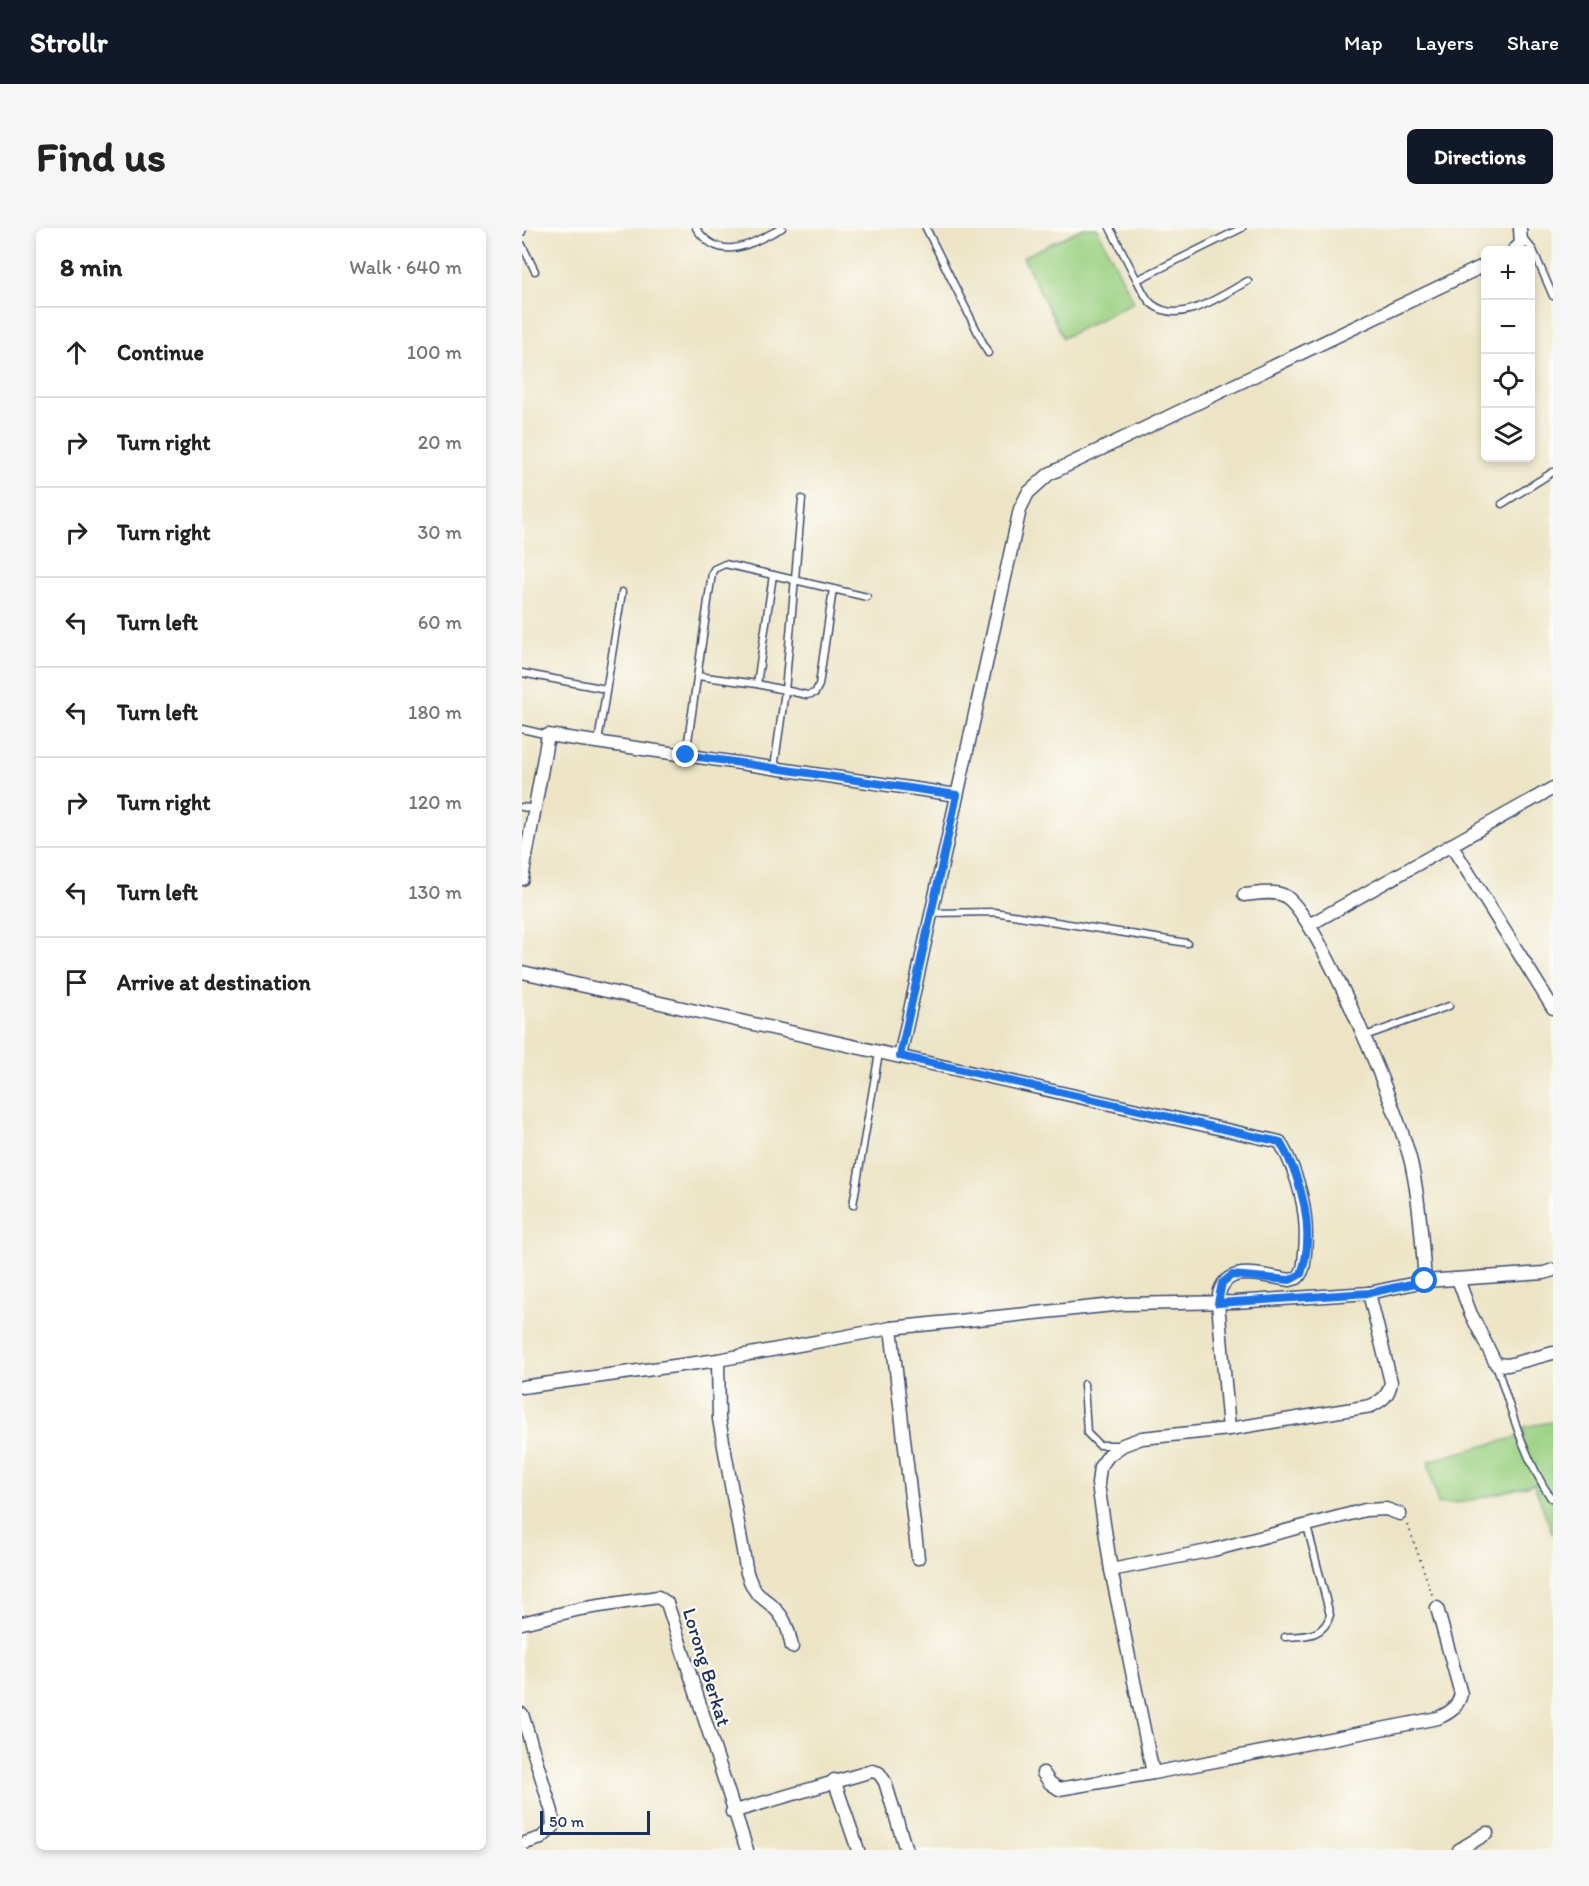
<!DOCTYPE html>
<html lang="en">
<head>
<meta charset="utf-8">
<style>
	:root { --surface:#fff; --page:#f6f6f6; --text:#222; --muted:#767676; --line:#e0e0e0; --accent:#111827 }
	body { margin:0; font-family:Itim,sans-serif; background:var(--page); color:var(--text) }
	.controls { position:absolute; right:18px; top:18px; display:grid; overflow:hidden; border-radius:9px; box-shadow:0 3px 9px #0003 }
	.controls button { width:54px; height:54px; display:grid; place-items:center; padding:0; border:0; border-bottom:2px solid var(--line); background:var(--surface); color:var(--text); font:30px sans-serif }
	.scale { position:absolute; left:18px; bottom:15px; width:110px; box-sizing:border-box; padding-left:6px; border:3px solid #1b2f5e; border-top:0; font-size:16px; line-height:21px; white-space:nowrap; color:#1b2f5e; -webkit-text-stroke:4px #fdfcf7; paint-order:stroke }
	.stop { position:absolute; width:18px; height:18px; margin:-14px; border:4px solid #1a73e8; border-radius:50%; background:#fff }
	.stop.end { background:#1a73e8; border-color:#fff; box-shadow:0 2px 6px #0008 }
	.list { margin:0; padding:0; list-style:none }
	h2 { display:flex; justify-content:space-between; align-items:center; height:78px; margin:0; padding:0 24px; font-size:26px }
	h2 small { font-size:20px; font-weight:400; color:var(--muted) }
	.list li { display:grid; grid-template-columns:39px 1fr auto; gap:18px; align-items:center; box-sizing:border-box; height:90px; padding:0 24px; border-top:2px solid var(--line) }
	.list b { display:block; font-size:22px; white-space:nowrap }
	.list em { font-size:20px; font-style:normal; color:var(--muted) }
	.icon { flex:none; width:33px; height:33px; fill:none; stroke:currentColor; stroke-width:2; stroke-linecap:round; stroke-linejoin:round }
	.map { position:relative; flex:none; width:1031px; height:1622px; overflow:hidden; border-radius:9px }
	header { display:flex; align-items:center; gap:36px; box-sizing:border-box; height:84px; padding:0 30px; background:var(--accent); color:#fff }
	header strong { font-size:28px }
	nav { display:flex; gap:33px; margin-inline-start:auto; font-size:21px }
	.intro { display:flex; align-items:center; justify-content:space-between; box-sizing:border-box; height:144px; padding:0 36px }
	h1 { margin:0; font-size:42px }
	.button { padding:15px 27px; border-radius:9px; background:var(--accent); color:#fff; font-size:21px; font-weight:700 }
	main { display:flex; gap:36px; padding:0 36px }
	aside { flex:1; background:var(--surface); border-radius:9px; box-shadow:0 3px 9px #0003 }
	.map>svg:first-child { display:block }
	.green { fill:#9cd183; stroke:#5c8070; stroke-width:1.5 }
	.lines { fill:none; stroke-linecap:round; stroke-linejoin:round }
	.service-casing { stroke:#3a4a6d; stroke-width:9 }
	.minor-casing { stroke:#3a4a6d; stroke-width:15 }
	.path { stroke:#3a4a6d; stroke-width:2; stroke-dasharray:1.5 4.5; stroke-linecap:butt }
	.service { stroke:#fff; stroke-width:6 }
	.minor { stroke:#fff; stroke-width:12 }
	.route { stroke:#1a73e8; stroke-width:8 }
	.labels { text-anchor:middle; stroke-width:4.5; stroke-linejoin:round; paint-order:stroke }
	.street-label { font-size:20px; fill:#1b2f5e; stroke:#fdfcf7 }
</style>
</head>
<body>
<header>
<strong>Strollr</strong>
<nav><a>Map</a><a>Layers</a><a>Share</a></nav>
</header>
<div class="intro"><h1>Find us</h1><a class="button">Directions</a></div>
<main>
<aside>
<h2>8 min<small>Walk · 640 m</small></h2>
<ul class="list">
<li><svg class="icon" aria-label="ahead" viewBox="0 0 24 24"><path d="M12 20V5M6 11l6-6 6 6"/></svg><div><b>Continue</b></div><em>100 m</em></li>
<li><svg class="icon" aria-label="right" viewBox="0 0 24 24"><path d="M7 20v-9h11M14 6l5 5-5 5"/></svg><div><b>Turn right</b></div><em>20 m</em></li>
<li><svg class="icon" aria-label="right" viewBox="0 0 24 24"><path d="M7 20v-9h11M14 6l5 5-5 5"/></svg><div><b>Turn right</b></div><em>30 m</em></li>
<li><svg class="icon" aria-label="left" viewBox="0 0 24 24"><path d="M17 20v-9H6M10 6l-5 5 5 5"/></svg><div><b>Turn left</b></div><em>60 m</em></li>
<li><svg class="icon" aria-label="left" viewBox="0 0 24 24"><path d="M17 20v-9H6M10 6l-5 5 5 5"/></svg><div><b>Turn left</b></div><em>180 m</em></li>
<li><svg class="icon" aria-label="right" viewBox="0 0 24 24"><path d="M7 20v-9h11M14 6l5 5-5 5"/></svg><div><b>Turn right</b></div><em>120 m</em></li>
<li><svg class="icon" aria-label="left" viewBox="0 0 24 24"><path d="M17 20v-9H6M10 6l-5 5 5 5"/></svg><div><b>Turn left</b></div><em>130 m</em></li>
<li><svg class="icon" aria-label="arrive" viewBox="0 0 24 24"><path d="M6 21V4h12l-3 4 3 4H6"/></svg><div><b>Arrive at destination</b></div></li>
</ul>
</aside>
<div class="map">
<svg width="1031" height="1622" viewBox="0 0 1031 1622">
	<rect width="100%" height="100%" fill="#fdfcf7"/>
	<filter id="ink" filterUnits="userSpaceOnUse"><feTurbulence type="fractalNoise" baseFrequency=".0167" numOctaves="2"/><feDisplacementMap in="SourceGraphic" scale="12" xChannelSelector="R" yChannelSelector="G"/><feConvolveMatrix kernelMatrix="1 2 1 2 8 2 1 2 1" color-interpolation-filters="sRGB"/></filter>
	<filter id="wash" filterUnits="userSpaceOnUse"><feTurbulence type="fractalNoise" baseFrequency=".008" numOctaves="4" result="noise"/><feDisplacementMap in="SourceGraphic" scale="24" xChannelSelector="R" yChannelSelector="G"/><feGaussianBlur stdDeviation="1.35" result="paint"/><feColorMatrix in="noise" values="0 0 0 0 0 0 0 0 0 0 0 0 0 0 0 0 0 1.4 0 .05"/><feComposite in="paint" operator="in"/></filter>
	<g filter="url(#wash)">
		<rect width="100%" height="100%" fill="#ece4c5"/>
		<!-- green -->
		<g class="green">
			<polygon points="561,0 575,0 612,74 541,110 501,29"/>
			<polygon points="1031,1194 1031,1307 1012,1256 942,1274 916,1276 906,1233 1003,1207 1001,1199"/>
		</g>
	</g>
	<g filter="url(#ink)">
		<g class="lines">
			<!-- service casing -->
			<g class="service-casing">
				<g id="service">
					<path d="M 174,0 C 199,37 229,15 260,0"/>
					<polyline points="404,0 466,125"/>
					<polyline points="588,0 615,52 720,0"/>
					<polyline points="0,4 0,0"/>
					<polyline points="1001,10 1011,22 1031,68"/>
					<polyline points="0,17 13,43"/>
					<path d="M 615,52 C 619,60 623,70 630,76 C 658,99 701,66 726,53"/>
					<polyline points="980,276 1031,244"/>
					<polyline points="311,361 345,369"/>
					<polyline points="0,445 84,461"/>
					<polyline points="235,456 285,467 293,465 297,457 311,361 251,347"/>
					<polyline points="0,501 26,507"/>
					<polyline points="76,514 100,364"/>
					<polyline points="164,527 190,345 192,341 203,336 251,347 235,456 176,448"/>
					<polyline points="252,540 263,463 280,271"/>
					<polyline points="0,579 13,581"/>
					<polyline points="410,685 472,684 665,715"/>
					<polyline points="843,808 927,778"/>
					<polyline points="331,977 357,825"/>
					<path d="M 974,1136 C 989,1182 1002,1230 1029,1270"/>
					<polyline points="562,1156 565,1205 577,1217 597,1217"/>
					<path d="M 763,1409 C 783,1408 802,1409 808,1387 L 785,1298"/>
				</g>
			</g>
			<!-- minor casing -->
			<g class="minor-casing">
				<g id="minor">
					<polyline points="992,22 999,16 998,0"/>
					<polyline points="929,617 1031,780"/>
					<polyline points="0,651 26,507 435,567"/>
					<path d="M 722,667 C 734,666 752,662 763,668 C 796,687 882,896 890,939 C 898,977 900,1015 903,1053"/>
					<polyline points="787,697 1031,560"/>
					<path d="M 0,744 L 758,914 C 777,947 787,986 783,1024 C 782,1033 783,1043 775,1050 L 768,1052 C 739,1048 698,1032 696,1075 L 707,1201"/>
					<polyline points="378,828 498,281 506,265 527,246 963,37"/>
					<polyline points="936,1051 948,1084 974,1136 986,1137 1031,1125"/>
					<polyline points="369,1100 396,1330"/>
					<path d="M 196,1132 L 197,1191 L 225,1345 C 235,1374 240,1365 256,1384 C 265,1394 267,1406 270,1419"/>
					<polyline points="0,1159 196,1132 369,1100 601,1076 713,1074 847,1065 903,1053 1022,1045 1031,1042"/>
					<polyline points="589,1342 691,1322 843,1282 864,1281 878,1286"/>
					<polyline points="0,1395 58,1381 136,1369 145,1375 225,1622"/>
					<polyline points="0,1486 30,1584 31,1599 19,1610 0,1616"/>
					<path d="M 521,1545 L 528,1555 L 537,1561 L 631,1545 L 589,1342 L 576,1256 L 578,1239 L 587,1227 L 601,1217 L 620,1210 L 707,1201 L 849,1178 C 861,1172 867,1167 869,1154 L 847,1065"/>
					<path d="M 631,1545 L 916,1490 C 929,1484 935,1480 939,1466 L 915,1380"/>
					<polyline points="312,1552 336,1622"/>
					<polyline points="210,1584 350,1543 357,1545 363,1554 384,1622"/>
					<polyline points="937,1622 965,1605"/>
				</g>
			</g>
			<!-- path -->
			<polyline class="path" points="886,1297 911,1369"/>
			<!-- service -->
			<use href="#service" class="service"/>
			<!-- minor -->
			<use href="#minor" class="minor"/>
		</g>
	</g>
	<g class="lines" filter="url(#ink)">
		<!-- route -->
		<path class="route" d="M 164,527 L 435,567 L 378,828 L 758,914 C 780,951 794,1004 779,1046 L 768,1052 L 710,1047 L 700,1055 L 696,1075 L 847,1065 L 903,1053"/>
	</g>
	<g class="labels">
		<!-- street labels -->
		<g class="street-label">
			<text transform="translate(185 1439) rotate(73)" y="7">Lorong Berkat</text>
		</g>
	</g>
</svg>
<div class="controls">
<button>+</button>
<button>−</button>
<button><svg class="icon" aria-label="locate" viewBox="0 0 24 24"><circle cx="12" cy="12" r="6"/><path d="M12 2v4M12 18v4M2 12h4M18 12h4"/></svg></button>
<button><svg class="icon" aria-label="layers" viewBox="0 0 24 24"><path d="M12 4l9 5-9 5-9-5zM3 14l9 5 9-5"/></svg></button>
</div>
<div class="scale">50 m</div>
<div class="stop" style="left:903px;top:1053px"></div>
<div class="stop end" style="left:164px;top:527px"></div>
</div>
</main>
</body>
</html>
